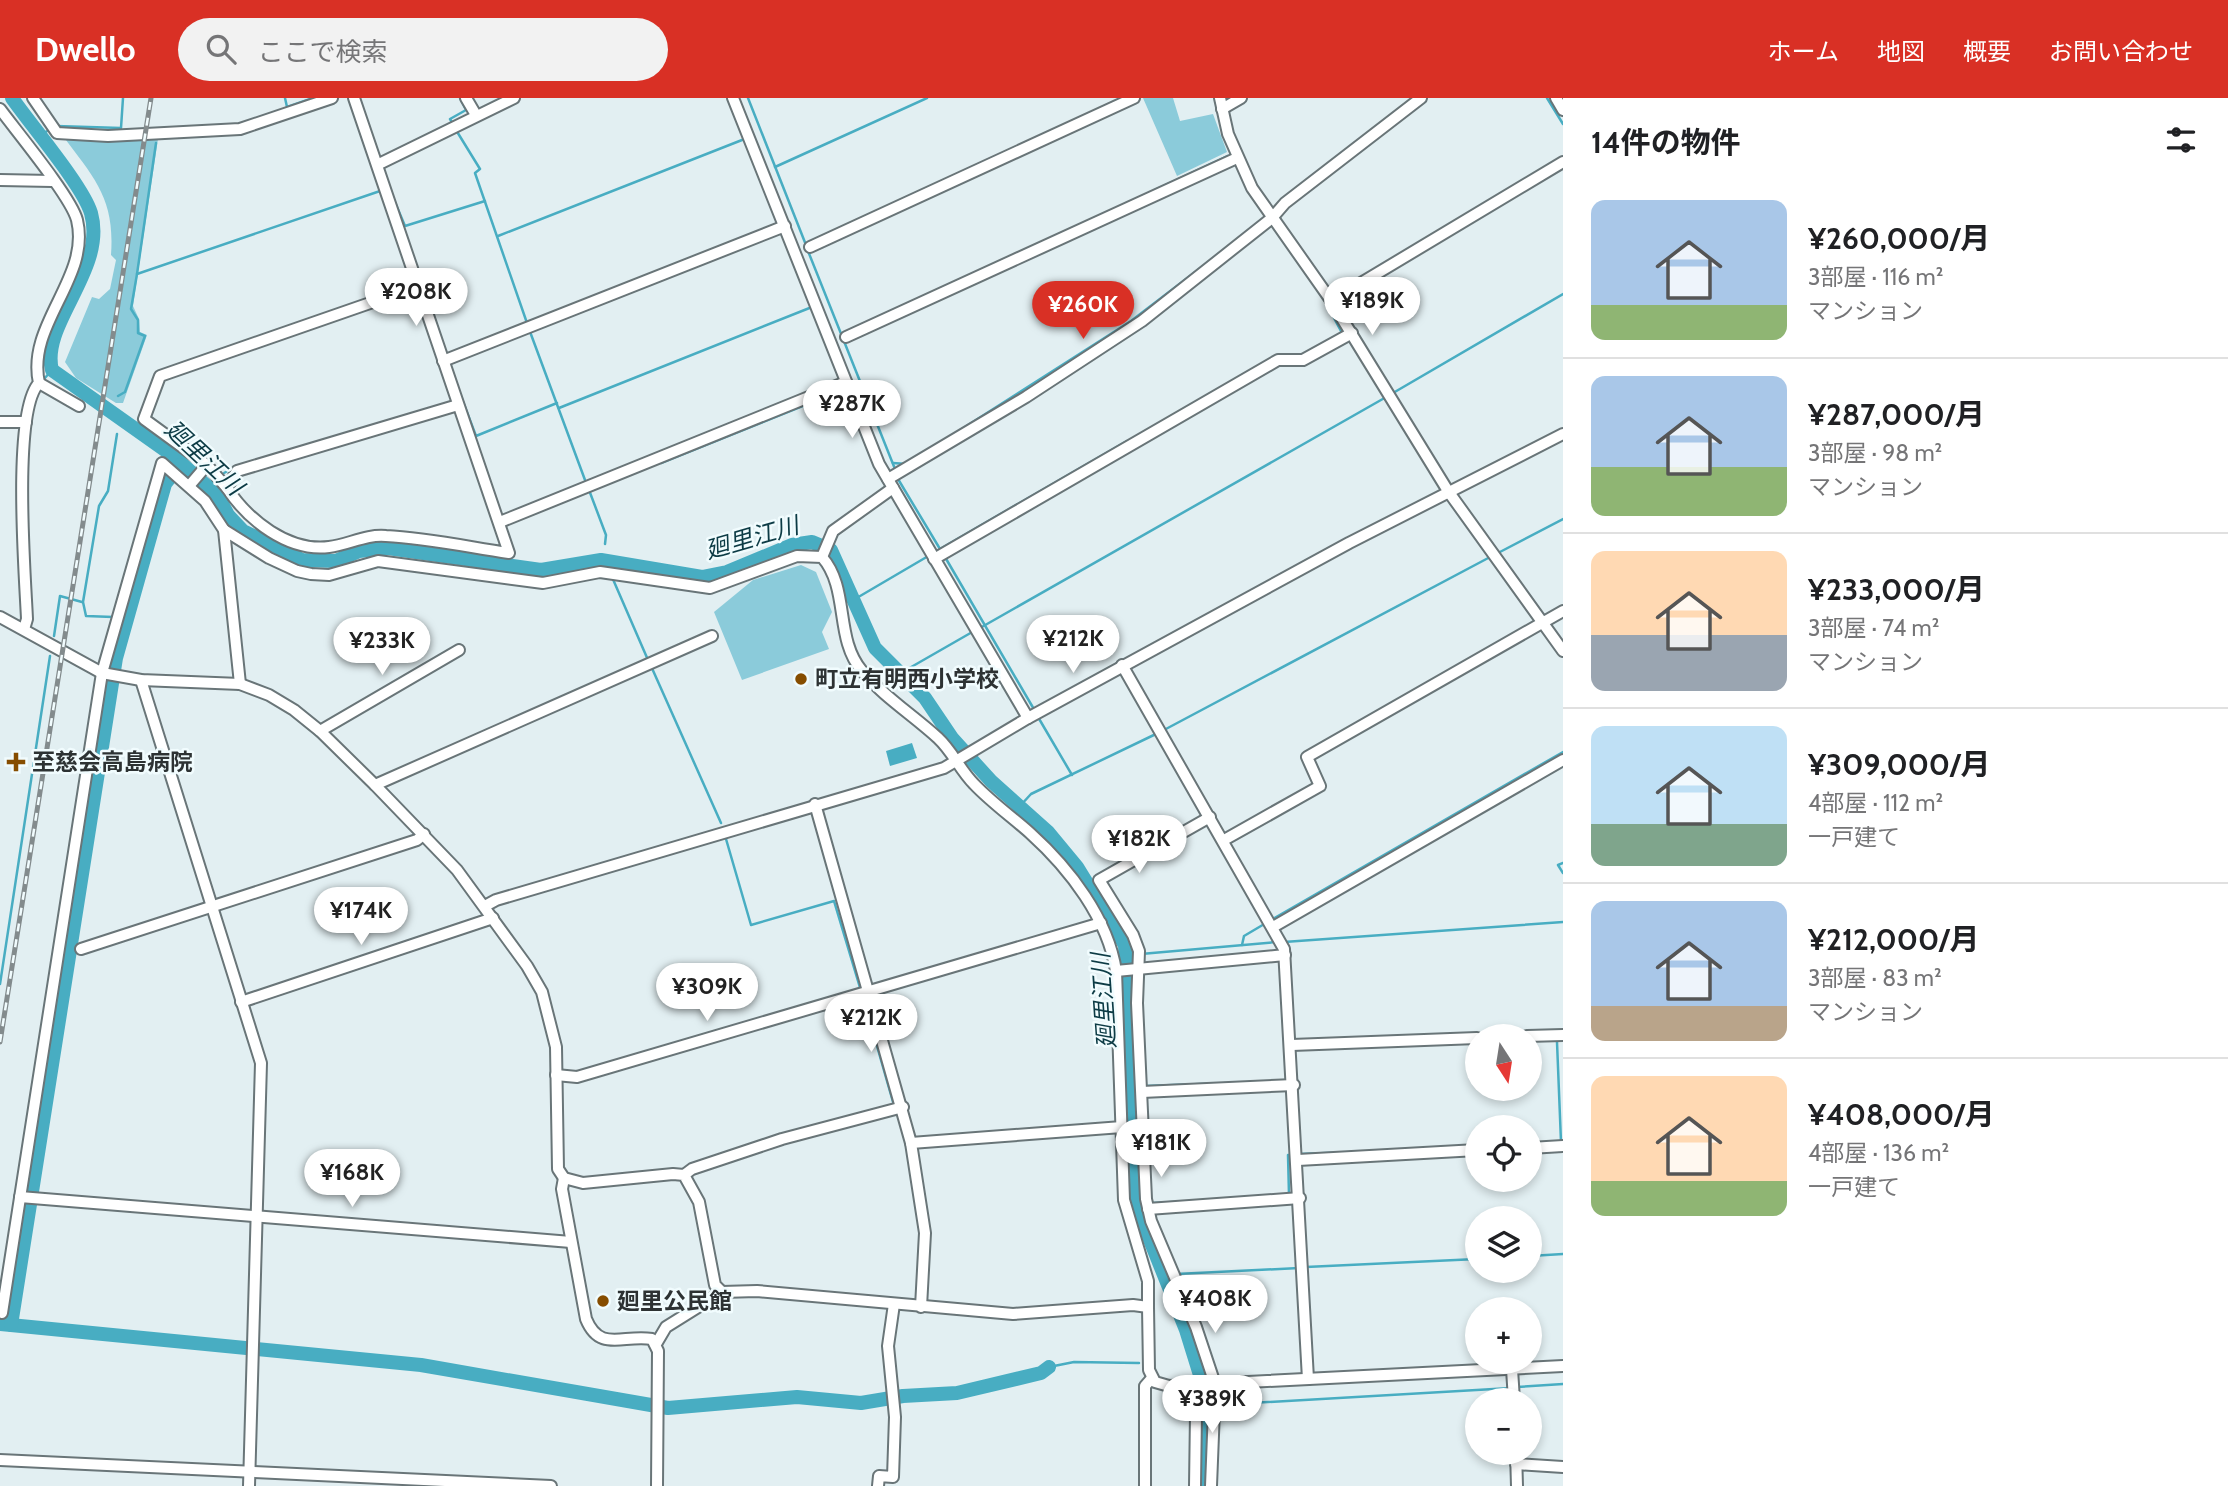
<!DOCTYPE html>
<html lang="ja">
<head>
<meta charset="utf-8">
<style>
	:root { --surface:#fff; --page:#f2f2f2; --text:#202124; --muted:#757577; --line:#e0e0e0; --accent:#d93025 }
	body { margin:0; font-family:Cabin,"Noto Sans JP",sans-serif; background:var(--page); color:var(--text); height:100vh; display:flex; flex-direction:column; font-size:26px; white-space:nowrap }
	* { box-sizing:border-box; margin:0 }
	p { font-size:23px; color:var(--muted) }
	.icon { flex:none; width:38px; height:38px; fill:none; stroke:currentColor; stroke-width:2; stroke-linecap:round; stroke-linejoin:round }
	.map { position:relative; flex:1; overflow:hidden }
	.side { display:flex; flex-direction:column; background:var(--surface); width:665px }
	.side>* { flex:none }
	.needle { width:46px; rotate:168deg }
	.buttons { position:absolute; left:1465px; top:926px; display:grid; gap:14px }
	.buttons a { display:grid; place-items:center; width:77px; height:77px; border-radius:50%; background:var(--surface); box-shadow:0 4px 10px #0003; font-size:35px }
	.price { position:absolute; translate:-50% -60px; padding:0 16px; border-radius:24px; background:#fff; color:#222; font-size:23px; line-height:46px; filter:drop-shadow(0 2px 4px #0008) }
	.price::after { content:''; position:absolute; left:50%; top:42px; width:21px; height:16px; margin-left:-10px; background:inherit; clip-path:polygon(0 0,100% 0,50% 100%) }
	.price.selected { background:var(--accent); color:#fff }
	ul { padding:0; list-style:none }
	li { display:flex; align-items:center; gap:21px; height:175px; padding:0 28px }
	li+li { border-top:2px solid var(--line) }
	li span { display:grid; place-items:center; flex:none; width:196px; height:140px; border-radius:14px; color:#555 }
	li>.icon { margin-inline-start:auto }
	span .icon { width:84px; height:84px; fill:#fffc; stroke-width:1 }
	li b { font-size:30px }
	h2 { display:flex; justify-content:space-between; align-items:center; height:84px; padding:0 28px; font-size:30px }
	header { display:flex; align-items:center; gap:42px; box-sizing:border-box; height:98px; padding:0 35px; background:var(--accent); color:#fff }
	header strong { font-size:33px }
	nav { display:flex; gap:38px; margin-inline-start:auto; font-size:24px }
	.search { width:490px; height:63px; background:var(--page); display:flex; align-items:center; gap:18px; box-sizing:border-box; padding:0 24px; border-radius:38px; color:var(--muted); font-size:26px }
	main { display:flex; flex:1; min-height:0 }
	.map>svg:first-child { display:block }
	.green { fill:#8bcbda }
	.water { fill:#48adc2 }
	.lines { fill:none; stroke-linecap:round; stroke-linejoin:round }
	.stream { stroke:#48adc2; stroke-width:2.5 }
	.river { stroke:#48adc2; stroke-width:14 }
	.minor-casing { stroke:#697578; stroke-width:14 }
	.minor { stroke:#fff; stroke-width:10 }
	.rail-casing { stroke:#838b8d; stroke-width:5 }
	.rail { stroke:#f1fcfe; stroke-width:2.5; stroke-dasharray:8; stroke-linecap:butt }
	.poi-dot { fill:#864d00; stroke:#f1fcfe; stroke-width:2.5 }
	.labels { text-anchor:middle; stroke-width:5; stroke-linejoin:round; paint-order:stroke }
	.poi-label { font-size:23px; font-weight:bold; fill:#2d3233; stroke:#f1fcfe; text-anchor:start }
	.water-label { font-size:24px; font-style:italic; fill:#0c3b45; stroke:#f1fcfe }
</style>
</head>
<body>
<header>
<strong>Dwello</strong>
<div class="search"><svg class="icon" aria-label="search" viewBox="0 0 24 24"><circle cx="10" cy="10" r="6"/><path d="M15 15l6 6"/></svg>ここで検索</div>
<nav><a>ホーム</a><a>地図</a><a>概要</a><a>お問い合わせ</a></nav>
</header>
<main>
<div class="map">
<svg width="1563" height="1388" viewBox="0 0 1563 1388">
	<rect width="100%" height="100%" fill="#e2eff2"/>
	<g class="green">
		<path d="M 1143,0 L 1173,0 L 1180,23 L 1213,16 L 1227,54 L 1177,78 Z"/>
		<path d="M 63,38 L 158,41 L 133,208 L 139,221 L 140,234 L 147,237 L 123,305 L 116,305 L 76,280 L 65,264 L 92,199 L 99,201 L 110,191 L 116,162 L 111,157 C 115,101 95,81 63,38 Z"/>
		<path d="M 801,467 L 816,474 L 832,514 L 822,534 L 829,551 L 742,582 L 714,514 L 753,482 Z"/>
	</g>
	<path class="water" d="M 912,645 L 917,660 L 890,668 L 886,653 Z"/>
	<g class="lines">
		<g class="stream">
			<path d="M 285,0 L 287,9 L 313,0"/>
			<path d="M 748,0 L 806,147"/>
			<path d="M 1547,0 L 1563,26"/>
			<path d="M 453,26 L 450,21 L 466,12 L 460,0"/>
			<path d="M 56,28 L 121,30 L 123,0"/>
			<path d="M 456,32 L 480,71 L 475,75 L 527,225"/>
			<path d="M 38,38 L 51,31"/>
			<path d="M 775,69 L 927,0"/>
			<path d="M 389,90 L 405,128 L 485,103"/>
			<path d="M 1155,92 L 1228,58"/>
			<path d="M 498,138 L 742,42"/>
			<path d="M 808,153 L 895,371"/>
			<path d="M 137,176 L 156,45"/>
			<path d="M 1326,200 L 1324,201 L 1342,235"/>
			<path d="M 529,231 L 585,382"/>
			<path d="M 44,281 L 52,272"/>
			<path d="M 1393,295 L 1563,196"/>
			<path d="M 118,298 L 125,294 L 145,238 L 138,235 L 138,222 L 131,211 L 137,176 L 383,92"/>
			<path d="M 462,301 L 476,338 L 557,305"/>
			<path d="M 559,310 L 812,209"/>
			<path d="M 954,336 L 1131,223 L 1207,165"/>
			<path d="M 661,365 L 840,293"/>
			<path d="M 893,365 L 907,366"/>
			<path d="M 224,375 L 235,369"/>
			<path d="M 898,381 L 940,451 L 1127,343"/>
			<path d="M 209,389 L 212,383"/>
			<path d="M 589,392 L 606,437 L 605,446"/>
			<path d="M 1498,455 L 1563,421"/>
			<path d="M 945,459 L 1035,613"/>
			<path d="M 601,462 L 602,458"/>
			<path d="M 613,472 L 614,464"/>
			<path d="M 612,479 L 648,562"/>
			<path d="M 855,501 L 930,457"/>
			<path d="M 113,519 L 86,518 L 83,504 L 99,408 L 108,393 L 117,336"/>
			<path d="M 119,521 L 126,522"/>
			<path d="M 980,530 L 1388,298"/>
			<path d="M 54,538 L 60,498 L 82,504"/>
			<path d="M 651,568 L 721,725"/>
			<path d="M 899,576 L 974,533"/>
			<path d="M 1038,619 L 1072,677"/>
			<path d="M 1164,632 L 1492,458"/>
			<path d="M 1020,708 L 1031,696 L 1158,635"/>
			<path d="M 726,741 L 751,827 L 834,803 L 861,893"/>
			<path d="M 1563,765 L 1558,767 L 1563,775"/>
			<path d="M 1271,822 L 1563,654"/>
			<path d="M 1284,844 L 1563,824"/>
			<path d="M 1242,847 L 1244,838 L 1266,825"/>
			<path d="M 1141,856 L 1277,844"/>
			<path d="M 0,886 L 50,558"/>
			<path d="M 863,899 L 893,1004"/>
			<path d="M 1557,944 L 1561,1044"/>
			<path d="M 1145,988 L 1230,985"/>
			<path d="M 1131,989 L 1139,989"/>
			<path d="M 1299,1056 L 1355,1054"/>
			<path d="M 1289,1097 L 1288,1057 L 1292,1057"/>
			<path d="M 1153,1105 L 1174,1104"/>
			<path d="M 1136,1107 L 1141,1106"/>
			<path d="M 1530,1158 L 1563,1156"/>
			<path d="M 1306,1169 L 1477,1161"/>
			<path d="M 1176,1176 L 1299,1170"/>
			<path d="M 1049,1269 L 1074,1264 L 1139,1265"/>
			<path d="M 1517,1289 L 1563,1286"/>
			<path d="M 1217,1307 L 1511,1290"/>
		</g>
		<g class="river">
			<path d="M 12,0 C 30,26 83,88 91,115 C 107,172 40,226 52,272 L 172,357 L 218,398 L 228,417 L 243,433 L 302,462 L 336,463 L 359,453 L 388,450 L 541,472 L 601,462 L 702,479 L 727,474 L 792,447 L 812,444 L 831,452 L 875,550 L 925,600 L 952,640 L 991,683 L 1048,734 L 1077,769 L 1125,847 L 1136,1107 L 1186,1232 L 1204,1290 L 1206,1308 L 1202,1388"/>
			<path d="M 0,1226 L 421,1267 L 668,1310 L 797,1299 L 861,1305 L 903,1298 L 957,1295 L 1041,1275 L 1049,1269"/>
			<path d="M 11,1227 L 116,560 L 165,386 L 180,367"/>
		</g>
		<g class="minor-casing">
			<g id="minor">
				<path d="M 33,0 L 57,35 L 108,38 L 240,31 L 332,0"/>
				<path d="M 466,0 L 476,17"/>
				<path d="M 1220,0 L 1228,36 L 1252,90 L 1330,201 L 1448,393 L 1563,553"/>
				<path d="M 1556,0 L 1563,12"/>
				<path d="M 0,11 C 17,34 71,99 77,122 C 91,180 26,226 39,285 C 12,313 25,476 27,521 L 24,531"/>
				<path d="M 1222,11 L 1241,0"/>
				<path d="M 379,66 L 514,0"/>
				<path d="M 0,82 L 52,83"/>
				<path d="M 810,149 L 1134,0"/>
				<path d="M 419,188 L 160,278 L 144,321 L 207,367 L 227,390 L 237,373 L 458,307"/>
				<path d="M 1331,203 L 1563,64"/>
				<path d="M 846,239 L 1237,60"/>
				<path d="M 443,263 L 785,128"/>
				<path d="M 39,285 L 79,308"/>
				<path d="M 0,324 L 26,324"/>
				<path d="M 888,381 L 1026,299 L 1142,223 L 1272,120 L 1285,105 L 1421,0"/>
				<path d="M 189,388 L 207,367"/>
				<path d="M 227,390 C 248,422 288,454 329,449 C 348,447 366,436 386,438 C 427,440 468,449 509,455 L 354,0"/>
				<path d="M 500,424 L 846,284"/>
				<path d="M 224,432 L 269,460 L 297,473 L 311,476 L 329,477 L 378,463 L 543,485 L 600,474 L 710,490 L 797,458 L 822,459 C 850,491 834,540 862,573 C 884,599 913,617 938,640 C 953,654 960,672 974,686 C 991,704 1012,719 1030,735 C 1070,771 1108,821 1116,873 L 1124,1102 L 1148,1183 L 1148,1209"/>
				<path d="M 822,459 L 833,433 L 893,390"/>
				<path d="M 934,461 L 1278,262 L 1303,262 L 1352,235"/>
				<path d="M 0,519 L 102,575 L 141,582 L 240,586 L 269,597 L 294,612 L 320,633 L 375,687 L 457,772 L 527,868 L 542,894 L 556,949 L 558,1071 L 564,1080 L 583,1085 L 673,1076 L 684,1077 L 699,1104 L 715,1187 L 722,1194 L 757,1193 L 1013,1216 L 1133,1207 L 1148,1209 L 1149,1272 L 1155,1284 L 1169,1288 L 1563,1268"/>
				<path d="M 1122,567 L 1284,851 L 1308,1281"/>
				<path d="M 141,582 L 261,965 L 249,1388"/>
				<path d="M 1028,620 L 1349,445 L 1563,336"/>
				<path d="M 320,633 L 459,552"/>
				<path d="M 375,687 L 712,538"/>
				<path d="M 815,706 L 911,1045 L 925,1135 L 921,1209"/>
				<path d="M 1210,719 L 1099,782 L 1133,837 L 1139,853 L 1137,905 L 1146,1101 L 1151,1123 L 1196,1229 L 1215,1286 L 1211,1388"/>
				<path d="M 1224,742 L 1320,688 L 1307,659 L 1563,513"/>
				<path d="M 485,808 L 496,802 L 944,670 L 1028,620 L 879,366 L 733,0"/>
				<path d="M 1273,829 L 1563,662"/>
				<path d="M 81,851 L 417,742 L 424,736"/>
				<path d="M 1116,873 L 1285,857"/>
				<path d="M 241,904 L 493,820"/>
				<path d="M 1527,938 L 1563,937"/>
				<path d="M 1292,947 L 1477,940"/>
				<path d="M 556,977 L 577,979 L 1101,825"/>
				<path d="M 1142,994 L 1294,987"/>
				<path d="M 911,1045 L 1122,1029"/>
				<path d="M 1530,1050 L 1563,1048"/>
				<path d="M 1298,1062 L 1477,1052"/>
				<path d="M 684,1077 L 692,1071 L 782,1041 L 903,1009"/>
				<path d="M 564,1080 L 562,1091 L 586,1221 C 600,1255 623,1236 652,1241 L 658,1253 L 657,1388"/>
				<path d="M 20,1099 L 571,1144"/>
				<path d="M 1148,1111 L 1300,1100"/>
				<path d="M 2,1215 L 102,575 L 162,365 L 205,403 L 224,432 L 240,586"/>
				<path d="M 656,1246 L 666,1229 L 722,1194"/>
				<path d="M 1512,1271 L 1514,1302"/>
				<path d="M 1192,1287 L 1196,1315 L 1195,1388"/>
				<path d="M 1516,1354 L 1517,1388"/>
				<path d="M 0,1362 L 551,1388"/>
				<path d="M 1516,1366 L 1563,1369"/>
				<path d="M 878,1388 L 879,1378 L 893,1379 L 895,1319 L 888,1248 L 894,1206"/>
				<path d="M 1145,1388 L 1145,1288 L 1152,1280"/>
			</g>
		</g>
		<use href="#minor" class="minor"/>
		<g class="rail-casing">
			<path id="rail" d="M 0,944 L 151,0"/>
		</g>
		<use href="#rail" class="rail"/>
	</g>
	<g class="poi-dot">
		<circle cx="801" cy="581" r="7"/>
		<path d="M12.5 653.5h7v7h7v7h-7v7h-7v-7h-7v-7h7z"/>
		<circle cx="603" cy="1203" r="7"/>
	</g>
	<g class="labels">
		<g class="poi-label">
			<text x="815" y="589">町立有明西小学校</text>
			<text x="32" y="672">至慈会高島病院</text>
			<text x="617" y="1211">廻里公民館</text>
		</g>
		<g class="water-label">
			<text transform="translate(204 360) rotate(43)" y="8">廻里江川</text>
			<text transform="translate(752 440) rotate(-16)" y="8">廻里江川</text>
			<text transform="translate(1104 903) rotate(-94)" y="8">廻里江川</text>
		</g>
	</g>
</svg>
<div class="buttons">
<a><svg class="needle" viewBox="-14 -14 28 28"><path d="M0-13l5 13h-10z" fill="#e53935"/><path d="M0 13l5-13h-10z" fill="#757577"/></svg></a>
<a><svg class="icon" aria-label="locate" viewBox="0 0 24 24"><circle cx="12" cy="12" r="6"/><path d="M12 2v4M12 18v4M2 12h4M18 12h4"/></svg></a>
<a><svg class="icon" aria-label="layers" viewBox="0 0 24 24"><path d="M12 4l9 5-9 5-9-5zM3 14l9 5 9-5"/></svg></a>
<a>+</a>
<a>−</a>
</div>
<b class="price" style="left:416px;top:230px">¥208K</b>
<b class="price" style="left:1372px;top:239px">¥189K</b>
<b class="price selected" style="left:1083px;top:243px">¥260K</b>
<b class="price" style="left:852px;top:342px">¥287K</b>
<b class="price" style="left:1073px;top:577px">¥212K</b>
<b class="price" style="left:382px;top:579px">¥233K</b>
<b class="price" style="left:1139px;top:777px">¥182K</b>
<b class="price" style="left:361px;top:849px">¥174K</b>
<b class="price" style="left:707px;top:925px">¥309K</b>
<b class="price" style="left:871px;top:956px">¥212K</b>
<b class="price" style="left:1161px;top:1081px">¥181K</b>
<b class="price" style="left:352px;top:1111px">¥168K</b>
<b class="price" style="left:1215px;top:1237px">¥408K</b>
<b class="price" style="left:1212px;top:1337px">¥389K</b>
</div>
<section class="side">
<h2>14件の物件<svg class="icon" aria-label="filters" viewBox="0 0 24 24"><path d="M4 7h16M4 17h16"/><circle cx="9" cy="7" r="2"/><circle cx="15" cy="17" r="2"/></svg></h2>
<ul>
<li><span style="background:linear-gradient(#a9c7e8 75%,#8fb573 0)"><svg class="icon" aria-label="home" viewBox="0 0 24 24"><path d="M3 11l9-7 9 7M6 9v11h12V9"/></svg></span><div><b>¥260,000/月</b><p>3部屋 · 116 m²</p><p>マンション</p></div></li>
<li><span style="background:linear-gradient(#a9c7e8 65%,#8fb573 0)"><svg class="icon" aria-label="home" viewBox="0 0 24 24"><path d="M3 11l9-7 9 7M6 9v11h12V9"/></svg></span><div><b>¥287,000/月</b><p>3部屋 · 98 m²</p><p>マンション</p></div></li>
<li><span style="background:linear-gradient(#ffd9b3 60%,#9aa5b1 0)"><svg class="icon" aria-label="home" viewBox="0 0 24 24"><path d="M3 11l9-7 9 7M6 9v11h12V9"/></svg></span><div><b>¥233,000/月</b><p>3部屋 · 74 m²</p><p>マンション</p></div></li>
<li><span style="background:linear-gradient(#bfe0f5 70%,#7fa58c 0)"><svg class="icon" aria-label="home" viewBox="0 0 24 24"><path d="M3 11l9-7 9 7M6 9v11h12V9"/></svg></span><div><b>¥309,000/月</b><p>4部屋 · 112 m²</p><p>一戸建て</p></div></li>
<li><span style="background:linear-gradient(#a9c7e8 75%,#b9a48a 0)"><svg class="icon" aria-label="home" viewBox="0 0 24 24"><path d="M3 11l9-7 9 7M6 9v11h12V9"/></svg></span><div><b>¥212,000/月</b><p>3部屋 · 83 m²</p><p>マンション</p></div></li>
<li><span style="background:linear-gradient(#ffd9b3 75%,#8fb573 0)"><svg class="icon" aria-label="home" viewBox="0 0 24 24"><path d="M3 11l9-7 9 7M6 9v11h12V9"/></svg></span><div><b>¥408,000/月</b><p>4部屋 · 136 m²</p><p>一戸建て</p></div></li>
</ul>
</section>
</main>
</body>
</html>
